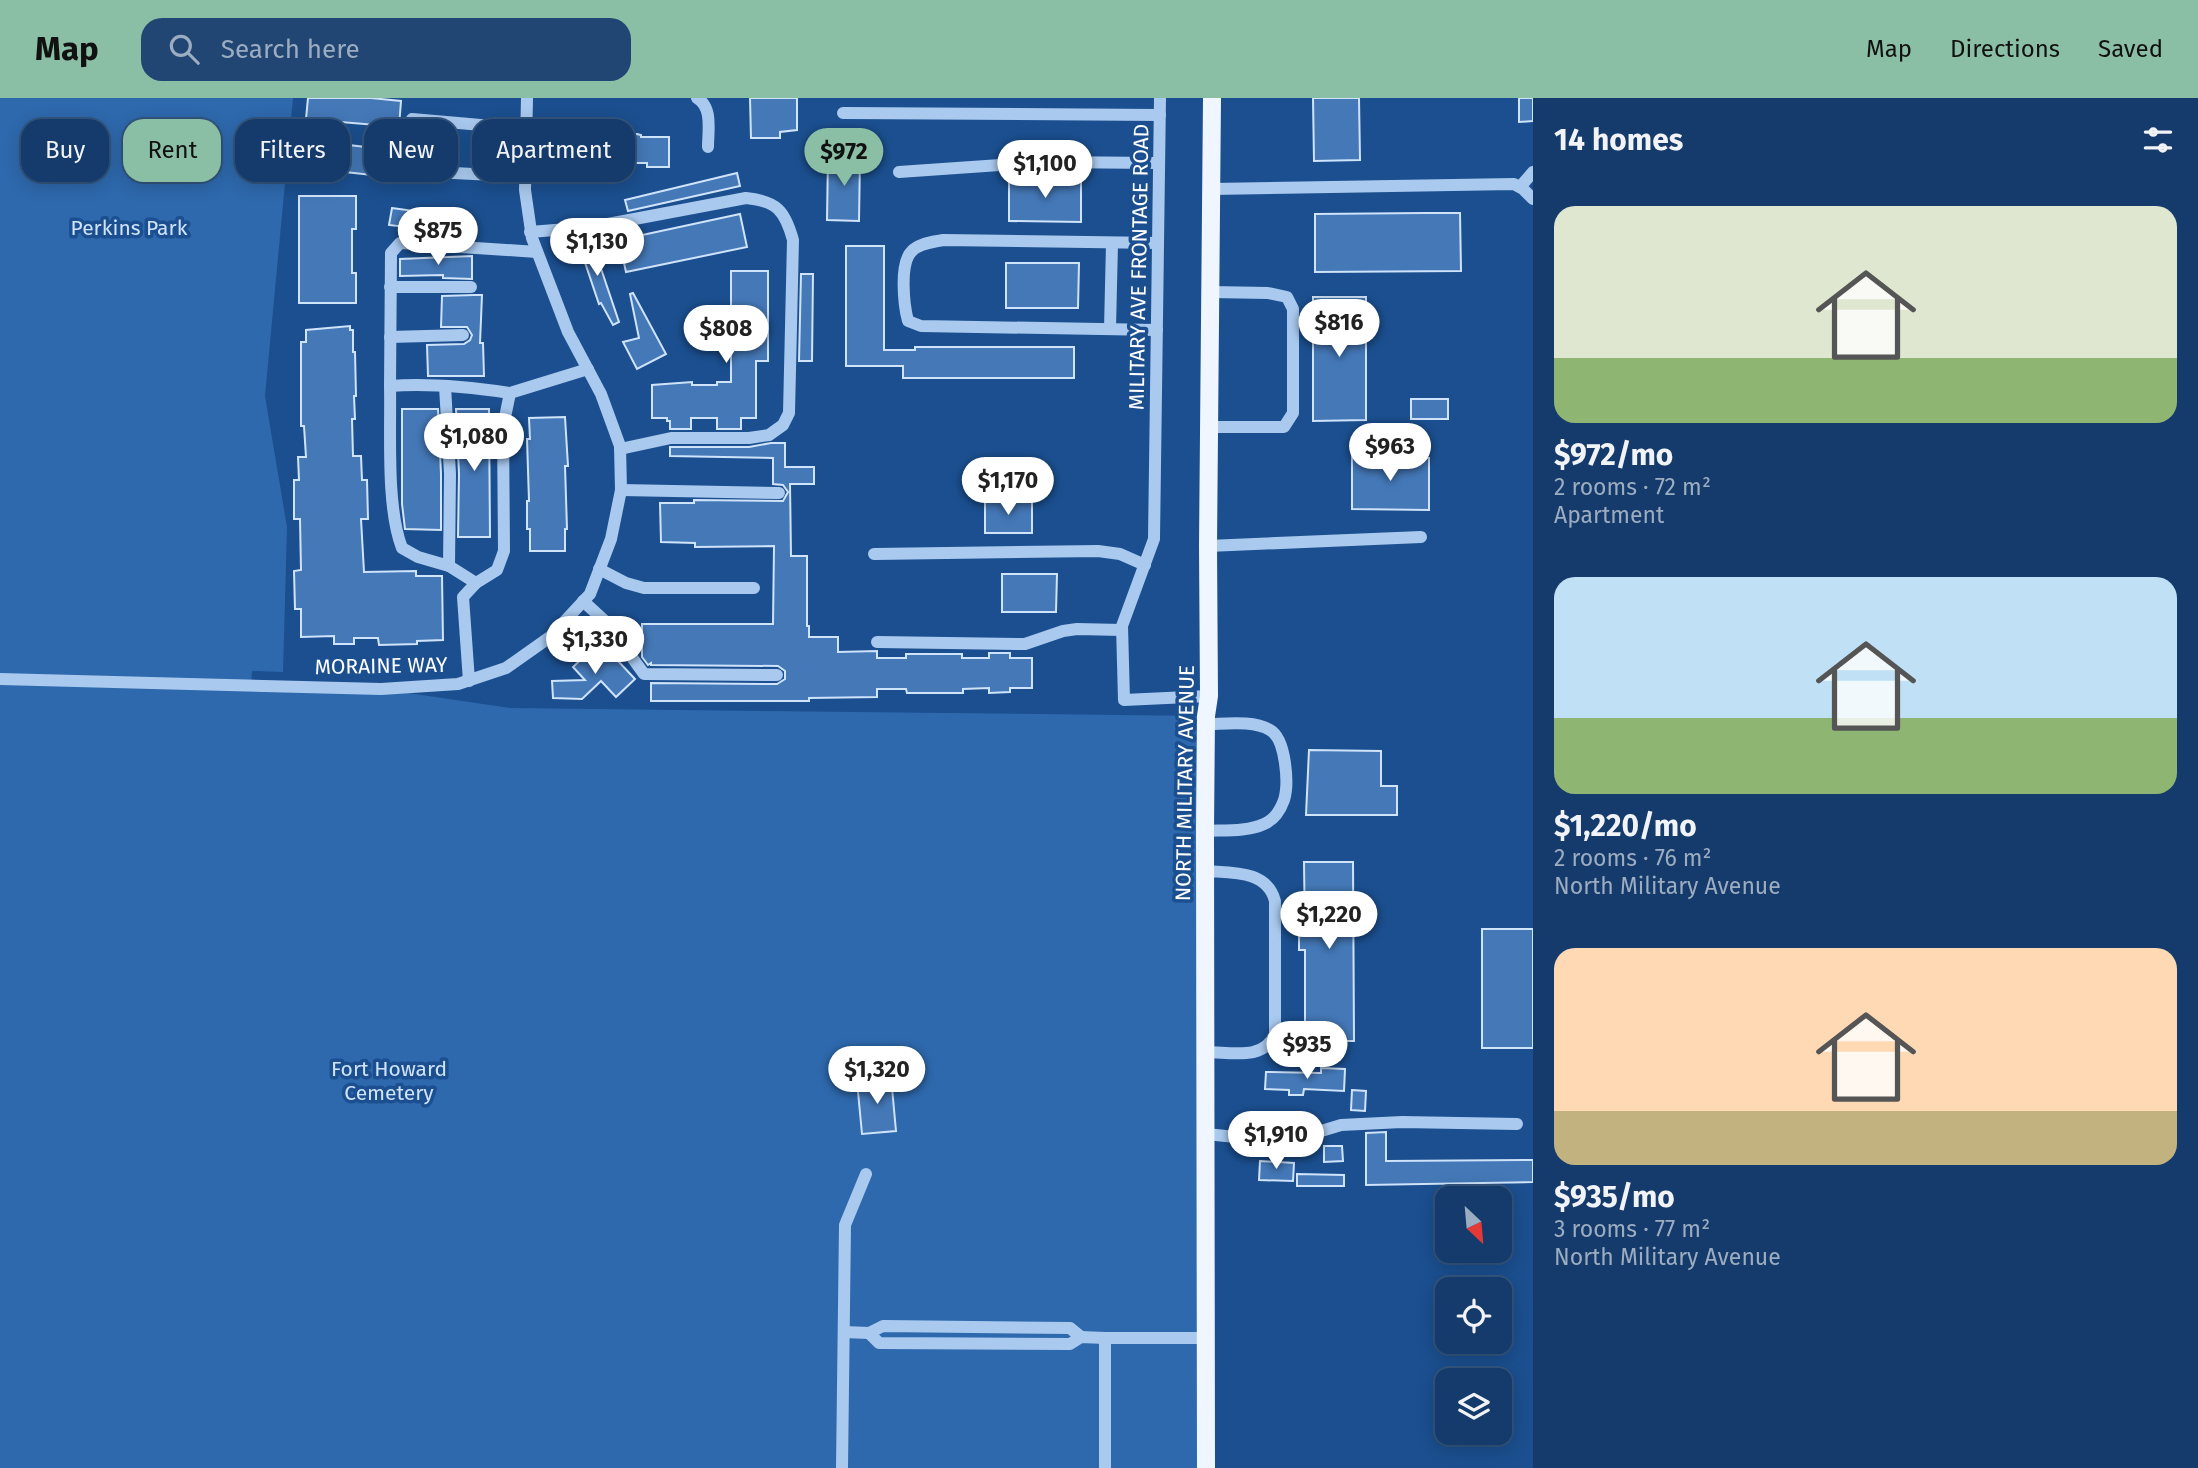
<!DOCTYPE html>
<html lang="en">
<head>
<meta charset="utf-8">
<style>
	:root { --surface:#143b6b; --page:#214673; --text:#f1f3f6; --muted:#9dadc1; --line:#33557e; --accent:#8abfa5 }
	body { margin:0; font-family:"Fira Sans",sans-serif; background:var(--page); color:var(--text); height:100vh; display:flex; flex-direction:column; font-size:26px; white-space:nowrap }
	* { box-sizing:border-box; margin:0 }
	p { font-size:23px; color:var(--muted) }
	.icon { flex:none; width:38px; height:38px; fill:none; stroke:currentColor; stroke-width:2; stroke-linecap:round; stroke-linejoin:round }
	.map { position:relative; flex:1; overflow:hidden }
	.details { display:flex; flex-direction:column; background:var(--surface); width:665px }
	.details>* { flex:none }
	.hud { position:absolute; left:21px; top:21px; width:665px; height:63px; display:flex; gap:14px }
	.needle { width:46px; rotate:154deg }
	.controls { position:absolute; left:1435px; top:1088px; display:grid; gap:14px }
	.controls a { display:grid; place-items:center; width:77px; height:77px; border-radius:14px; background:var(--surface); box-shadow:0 4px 18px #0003,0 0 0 2px var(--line); font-size:35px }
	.price { position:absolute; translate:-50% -60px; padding:0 16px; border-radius:24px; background:#fff; color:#222; font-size:23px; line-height:46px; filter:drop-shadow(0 2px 4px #0008) }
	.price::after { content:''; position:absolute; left:50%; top:42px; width:21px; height:16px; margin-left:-10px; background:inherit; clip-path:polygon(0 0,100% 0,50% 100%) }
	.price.active { background:var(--accent); color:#111 }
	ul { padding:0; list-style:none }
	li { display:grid; align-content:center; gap:14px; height:371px; padding:0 21px }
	li span { display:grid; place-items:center; height:217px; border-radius:21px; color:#555 }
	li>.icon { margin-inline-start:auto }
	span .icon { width:126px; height:126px; fill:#fffc; stroke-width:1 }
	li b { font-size:30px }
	h2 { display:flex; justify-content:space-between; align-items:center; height:84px; padding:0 21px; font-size:30px }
	.tag { padding:0 24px; border-radius:21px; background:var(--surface); box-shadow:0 4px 18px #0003,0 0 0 2px var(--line); font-size:24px; line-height:63px }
	.tag.active { background:var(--accent); color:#111 }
	header { display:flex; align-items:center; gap:42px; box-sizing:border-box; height:98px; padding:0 35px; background:var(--accent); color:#111 }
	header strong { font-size:33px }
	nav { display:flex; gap:38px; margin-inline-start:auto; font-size:24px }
	.search { width:490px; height:63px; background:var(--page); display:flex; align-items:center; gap:18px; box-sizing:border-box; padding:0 24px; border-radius:21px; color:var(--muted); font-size:26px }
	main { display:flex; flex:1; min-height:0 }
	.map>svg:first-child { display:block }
	.green { fill:#2e69ad }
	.building { fill:#4478b7; stroke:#cfe3fa; stroke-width:2 }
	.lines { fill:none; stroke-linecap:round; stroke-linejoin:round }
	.minor { stroke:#a9c9ee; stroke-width:12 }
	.major { stroke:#f0f6ff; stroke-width:18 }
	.labels { text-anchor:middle; stroke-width:7; stroke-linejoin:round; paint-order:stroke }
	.park-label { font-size:21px; fill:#cfe3fa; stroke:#1b4f8f }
	.street-label { font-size:21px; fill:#fff; stroke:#1b4f8f }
</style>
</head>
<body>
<header>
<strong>Map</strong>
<div class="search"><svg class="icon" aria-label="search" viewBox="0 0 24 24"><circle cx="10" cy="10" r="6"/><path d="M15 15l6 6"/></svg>Search here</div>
<nav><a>Map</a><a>Directions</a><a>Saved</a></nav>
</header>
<main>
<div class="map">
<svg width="1533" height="1370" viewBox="0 0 1533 1370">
	<rect width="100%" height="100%" fill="#1b4f8f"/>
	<path class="green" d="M 0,0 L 293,0 L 265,298 L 287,429 L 283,574 L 252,573 L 251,587 L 381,591 L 510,610 L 1206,618 L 1206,1370 L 0,1370 Z"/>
	<g class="building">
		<path d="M 308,0 L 371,0 L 401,3 L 399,29 L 306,21 Z"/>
		<path d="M 750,0 L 797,0 L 797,32 L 780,34 L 780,40 L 751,40 Z"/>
		<path d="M 1313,0 L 1359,0 L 1360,62 L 1314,63 Z"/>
		<path d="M 1519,0 L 1533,0 L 1533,23 L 1519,24 Z"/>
		<path d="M 637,36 L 641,37 L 641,39 L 669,39 L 669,69 L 647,69 L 647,65 L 590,65 L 590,69 L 568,69 L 568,40 Z"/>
		<path d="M 312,43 L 402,53 L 399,80 L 309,70 Z"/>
		<path d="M 828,58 L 860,58 L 859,123 L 827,122 Z"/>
		<path d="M 737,75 L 740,88 L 628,113 L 625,102 Z"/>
		<path d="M 1009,79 L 1081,80 L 1081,124 L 1009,123 Z"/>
		<path d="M 299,98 L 356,98 L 356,131 L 352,131 L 352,175 L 356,175 L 356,205 L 299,205 Z"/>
		<path d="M 392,110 L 465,120 L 463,136 L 389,127 Z"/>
		<path d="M 1424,115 L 1460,115 L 1461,173 L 1315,174 L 1315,116 Z"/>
		<path d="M 740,116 L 747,149 L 626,174 L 619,142 Z"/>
		<path d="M 590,138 L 619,224 L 613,227 L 601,205 L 599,206 L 577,141 Z"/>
		<path d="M 846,148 L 884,148 L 884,252 L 915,252 L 915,249 L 1074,249 L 1074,280 L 903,280 L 903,268 L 846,268 Z"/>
		<path d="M 472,158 L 472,181 L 443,180 L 443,177 L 400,178 L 400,161 Z"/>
		<path d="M 1006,165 L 1079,165 L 1078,210 L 1006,210 Z"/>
		<path d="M 731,173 L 768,173 L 768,263 L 756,263 L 756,320 L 741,320 L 741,331 L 717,331 L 717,320 L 691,320 L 691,331 L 670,331 L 670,323 L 667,323 L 667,320 L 652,320 L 652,287 L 692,284 L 692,287 L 717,287 L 717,284 L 731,284 Z"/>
		<path d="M 801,176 L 813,176 L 812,263 L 799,263 Z"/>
		<path d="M 633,195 L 666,256 L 637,271 L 623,244 L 639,240 L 630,196 Z"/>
		<path d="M 474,197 L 482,197 L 480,245 L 483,245 L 484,278 L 428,278 L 427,247 L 464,246 L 470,242 L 472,237 L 467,229 L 441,229 L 442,198 Z"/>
		<path d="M 1313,199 L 1366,199 L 1366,322 L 1313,323 Z"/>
		<path d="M 350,228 L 350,232 L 353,232 L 353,254 L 355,254 L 356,298 L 354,298 L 355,321 L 352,321 L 353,358 L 361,358 L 362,382 L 367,382 L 368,421 L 361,421 L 364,474 L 416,473 L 416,478 L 442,478 L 443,542 L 417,543 L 417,546 L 379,547 L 378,540 L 354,540 L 354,546 L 334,546 L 334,538 L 301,539 L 301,511 L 295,511 L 294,473 L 301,472 L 300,421 L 294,421 L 294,382 L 299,382 L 298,359 L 306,359 L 304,328 L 301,328 L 301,244 L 306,244 L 306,232 Z"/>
		<rect x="1411" y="301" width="37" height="20"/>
		<path d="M 402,311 L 438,311 L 441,376 L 441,432 L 405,431 L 402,406 Z"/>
		<path d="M 456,311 L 489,311 L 490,439 L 458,439 L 459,376 Z"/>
		<path d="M 565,319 L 568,368 L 565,368 L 567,431 L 565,431 L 565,453 L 530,453 L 530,431 L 527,431 L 527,403 L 529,403 L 527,341 L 530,341 L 529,320 Z"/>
		<path d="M 771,345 L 785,345 L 785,369 L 814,369 L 814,386 L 790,386 L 791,458 L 807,458 L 807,528 L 809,528 L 809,539 L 838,539 L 838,554 L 877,553 L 877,560 L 906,560 L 906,556 L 962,556 L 962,560 L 989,560 L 989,555 L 1010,555 L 1010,560 L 1032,560 L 1032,590 L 1010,590 L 1010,594 L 989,595 L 989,590 L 963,591 L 963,595 L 907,595 L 906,591 L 877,591 L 877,599 L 809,600 L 809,603 L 651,603 L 651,585 L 777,586 L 785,581 L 785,573 L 778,568 L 651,567 L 651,565 L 648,567 L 642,559 L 642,526 L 773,526 L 774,448 L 695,449 L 695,445 L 661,444 L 660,405 L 694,405 L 694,402 L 783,403 L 788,394 L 783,387 L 773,386 L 773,360 L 670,358 L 670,349 L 749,349 Z"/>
		<path d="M 1352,358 L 1429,360 L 1429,412 L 1352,411 Z"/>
		<path d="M 985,403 L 1032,404 L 1032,435 L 985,435 Z"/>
		<path d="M 1002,476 L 1057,476 L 1056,514 L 1002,514 Z"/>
		<path d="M 602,546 L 635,581 L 616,599 L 601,583 L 582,601 L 553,600 L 552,583 L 585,582 L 573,569 L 590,553 L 592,555 Z"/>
		<path d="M 1309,652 L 1381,653 L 1381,688 L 1397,688 L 1397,717 L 1306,717 Z"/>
		<path d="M 1304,764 L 1353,764 L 1354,943 L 1305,943 L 1305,852 L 1299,852 L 1299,838 L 1305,838 Z"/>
		<rect x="1482" y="831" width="51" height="119"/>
		<path d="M 1321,970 L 1345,971 L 1344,993 L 1304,991 L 1303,997 L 1289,997 L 1289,992 L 1265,991 L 1266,974 L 1321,975 Z"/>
		<path d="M 891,979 L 896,1033 L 862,1036 L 857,983 Z"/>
		<path d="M 1352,992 L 1366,993 L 1365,1013 L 1351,1012 Z"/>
		<path d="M 1386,1034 L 1386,1063 L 1533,1062 L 1533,1084 L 1366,1087 L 1366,1035 Z"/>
		<path d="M 1324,1048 L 1342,1048 L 1343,1063 L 1324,1064 Z"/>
		<path d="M 1260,1063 L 1294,1065 L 1293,1083 L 1259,1082 Z"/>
		<path d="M 1297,1076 L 1344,1077 L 1344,1088 L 1297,1088 Z"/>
	</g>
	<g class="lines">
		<g class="minor">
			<path d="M 697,0 C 713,9 708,33 708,49"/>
			<path d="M 1160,0 L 1154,441 L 1122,528 L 1124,602 L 1209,598"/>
			<path d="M 843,15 L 1160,17"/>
			<path d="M 412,21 L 527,31"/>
			<path d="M 414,73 L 493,77 L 526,73"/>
			<path d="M 899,74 L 1044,64 L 1159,65"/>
			<path d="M 1520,89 L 1533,74"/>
			<path d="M 1211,91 L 1514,86 L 1523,91 L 1533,101"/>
			<path d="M 530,134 L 592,129 L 746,100 C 777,103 785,113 793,142 L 789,315 L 783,327 L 769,337 L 749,340 L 671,340 L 620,351"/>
			<path d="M 390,189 L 471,189"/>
			<path d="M 1110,231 L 1112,145"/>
			<path d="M 1157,232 L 921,228 L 908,223 C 904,208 899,165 912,153 C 919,145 933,144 943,142 L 1158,145"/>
			<path d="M 390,239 L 463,237"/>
			<path d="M 390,288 L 391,155 L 400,145 L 537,154"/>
			<path d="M 445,288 L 450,376 L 449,468"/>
			<path d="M 1209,329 L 1284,329 L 1293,315 L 1293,211 L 1287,199 L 1268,195 L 1210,194"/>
			<path d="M 621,392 L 779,395"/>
			<path d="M 1208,448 L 1421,439"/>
			<path d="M 874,456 L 1098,453 L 1120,456 L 1145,467"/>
			<path d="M 599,471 L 626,485 L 644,490 L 754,490"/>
			<path d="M 476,485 L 449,468 L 418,459 L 402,450 C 386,409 391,334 390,288 C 430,285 470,289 510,295"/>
			<path d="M 583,503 L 607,525 L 644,576 L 777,577"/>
			<path d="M 877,544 L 1025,546 L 1063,533 L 1077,531 L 1122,532"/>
			<path d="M 0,581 L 381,591 L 458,586 L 506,570 L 550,539 L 590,496 L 611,441 L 621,392 L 620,348 L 601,296 L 568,234 L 532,140 L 525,92 L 527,0"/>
			<path d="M 469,583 L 463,499 L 476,485 L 497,472 L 504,453 L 503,329 L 510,295 L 588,271"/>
			<path d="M 1205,733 C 1223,732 1247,734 1264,726 C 1274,722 1280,713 1284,702 C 1289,686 1286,641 1270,632 C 1253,622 1225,626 1206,626"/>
			<path d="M 1206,954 C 1231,954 1264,963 1275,936 L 1275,803 C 1267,772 1232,775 1206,773"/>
			<path d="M 1206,1036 L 1255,1041 L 1295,1041 L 1341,1027 L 1402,1024 L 1517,1026"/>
			<path d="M 844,1234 L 869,1235 L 883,1228 L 1070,1230 L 1081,1239"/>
			<path d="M 869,1235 L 879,1245 L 1070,1246 L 1081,1239 L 1105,1240"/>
			<path d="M 842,1370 L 845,1127 L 866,1076"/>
			<path d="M 1105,1370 L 1105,1240 L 1206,1240"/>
		</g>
		<path class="major" d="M 1206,1370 L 1205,733 L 1206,618 L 1209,598 L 1208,448 L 1212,0"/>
	</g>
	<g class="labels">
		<g class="park-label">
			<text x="129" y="137">Perkins Park</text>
			<text x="389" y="978">Fort Howard<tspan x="389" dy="24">Cemetery</tspan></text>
		</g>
		<g class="street-label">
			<text transform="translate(1139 169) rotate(-89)" y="7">MILITARY AVE FRONTAGE ROAD</text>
			<text transform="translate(381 568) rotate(-1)" y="7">MORAINE WAY</text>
			<text transform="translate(1185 685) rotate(-89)" y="7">NORTH MILITARY AVENUE</text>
		</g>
	</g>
</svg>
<div class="controls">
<a><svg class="needle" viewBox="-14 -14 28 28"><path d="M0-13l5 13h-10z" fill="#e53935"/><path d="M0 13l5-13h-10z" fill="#9dadc1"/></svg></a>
<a><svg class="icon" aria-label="locate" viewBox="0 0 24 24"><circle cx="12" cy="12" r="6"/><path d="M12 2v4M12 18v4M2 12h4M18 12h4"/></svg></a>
<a><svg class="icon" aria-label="layers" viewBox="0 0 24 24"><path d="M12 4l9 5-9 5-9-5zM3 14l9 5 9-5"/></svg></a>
</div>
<b class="price active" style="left:844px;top:90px">$972</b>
<b class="price" style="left:1045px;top:102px">$1,100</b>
<b class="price" style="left:438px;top:169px">$875</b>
<b class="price" style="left:597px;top:180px">$1,130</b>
<b class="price" style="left:1339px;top:261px">$816</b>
<b class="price" style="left:726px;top:267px">$808</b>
<b class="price" style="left:474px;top:375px">$1,080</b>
<b class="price" style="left:1390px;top:385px">$963</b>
<b class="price" style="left:1008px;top:419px">$1,170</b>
<b class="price" style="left:595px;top:578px">$1,330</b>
<b class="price" style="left:1329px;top:853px">$1,220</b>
<b class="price" style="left:1307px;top:983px">$935</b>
<b class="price" style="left:877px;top:1008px">$1,320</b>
<b class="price" style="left:1276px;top:1073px">$1,910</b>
<div class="hud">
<a class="tag">Buy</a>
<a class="tag active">Rent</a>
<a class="tag">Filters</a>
<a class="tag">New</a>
<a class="tag">Apartment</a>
</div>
</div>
<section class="details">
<h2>14 homes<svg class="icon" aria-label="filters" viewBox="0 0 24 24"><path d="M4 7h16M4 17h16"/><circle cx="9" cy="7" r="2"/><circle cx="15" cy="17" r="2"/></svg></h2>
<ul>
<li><span style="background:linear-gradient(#dfe7d0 70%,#8fb573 0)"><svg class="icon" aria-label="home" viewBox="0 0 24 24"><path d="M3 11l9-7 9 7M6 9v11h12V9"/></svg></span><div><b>$972/mo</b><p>2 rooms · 72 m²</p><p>Apartment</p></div></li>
<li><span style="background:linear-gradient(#bfe0f5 65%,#8fb573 0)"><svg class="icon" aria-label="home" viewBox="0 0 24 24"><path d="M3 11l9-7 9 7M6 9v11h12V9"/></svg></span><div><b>$1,220/mo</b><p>2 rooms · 76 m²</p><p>North Military Avenue</p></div></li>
<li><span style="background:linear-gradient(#ffd9b3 75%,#c2b280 0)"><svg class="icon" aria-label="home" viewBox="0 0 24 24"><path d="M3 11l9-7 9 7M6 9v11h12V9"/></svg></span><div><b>$935/mo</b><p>3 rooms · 77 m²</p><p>North Military Avenue</p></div></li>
</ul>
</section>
</main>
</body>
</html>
